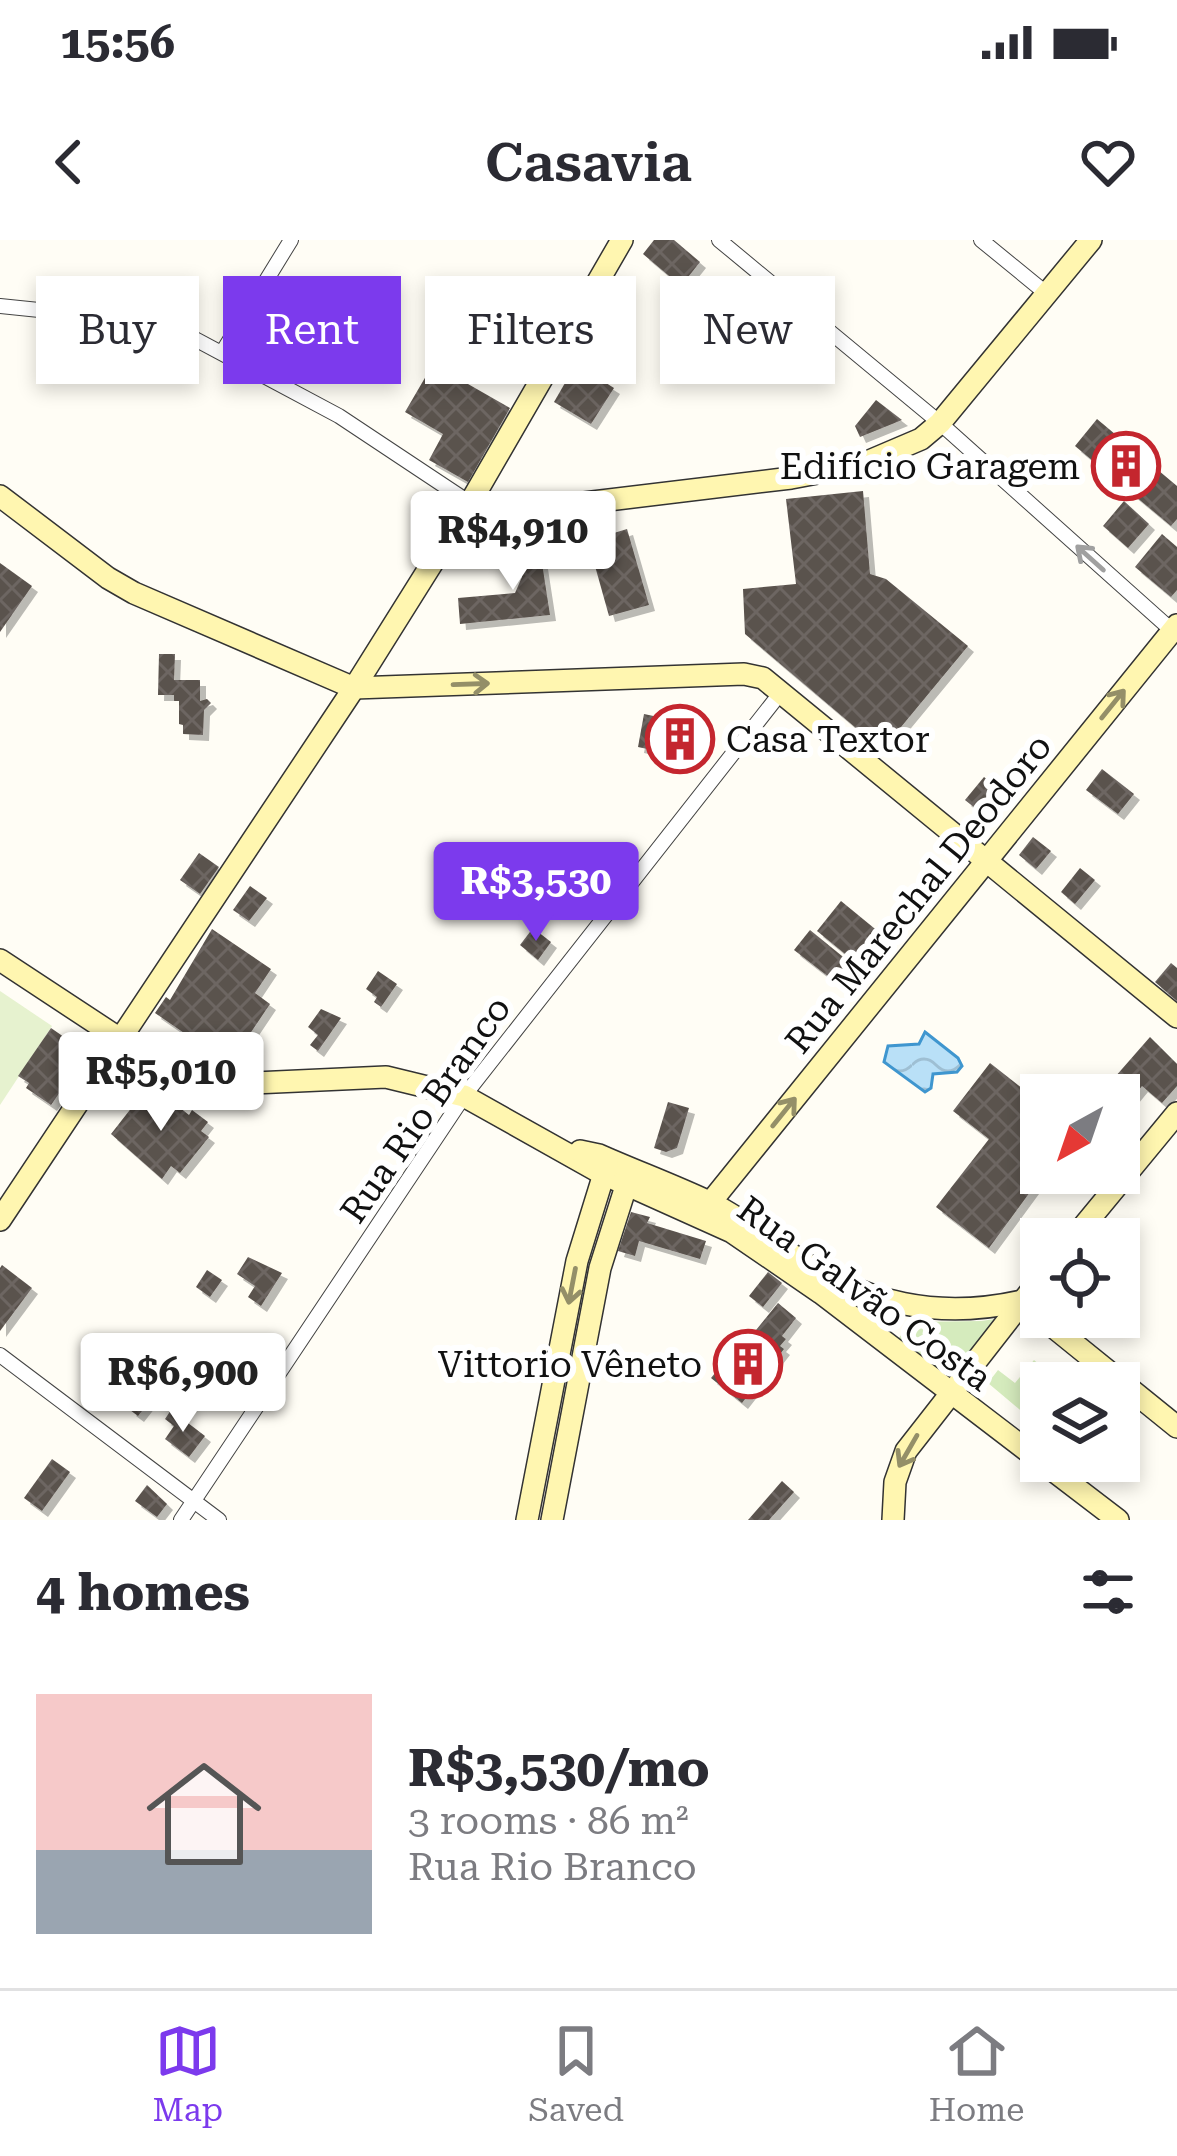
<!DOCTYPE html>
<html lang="en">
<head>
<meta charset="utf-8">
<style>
	:root { --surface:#fff; --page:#f7f7f7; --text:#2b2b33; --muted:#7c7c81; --line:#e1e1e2; --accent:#7c3aed }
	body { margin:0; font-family:"Roboto Serif",serif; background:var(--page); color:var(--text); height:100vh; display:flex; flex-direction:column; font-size:45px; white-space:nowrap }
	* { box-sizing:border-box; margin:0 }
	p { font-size:39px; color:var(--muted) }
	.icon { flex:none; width:66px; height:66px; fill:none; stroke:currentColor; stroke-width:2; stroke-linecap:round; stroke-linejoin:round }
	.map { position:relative; height:1280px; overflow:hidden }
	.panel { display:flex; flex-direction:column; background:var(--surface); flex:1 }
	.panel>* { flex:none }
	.hud { position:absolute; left:36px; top:36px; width:1107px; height:108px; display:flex; gap:24px }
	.needle { width:78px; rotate:220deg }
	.buttons { position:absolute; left:1020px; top:834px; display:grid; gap:24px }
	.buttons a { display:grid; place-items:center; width:120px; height:120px; border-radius:0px; background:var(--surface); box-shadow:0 6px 18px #0003; font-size:60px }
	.price { position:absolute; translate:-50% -102px; padding:0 27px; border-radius:12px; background:#fff; color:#222; font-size:39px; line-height:78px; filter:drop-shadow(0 3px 6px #0008) }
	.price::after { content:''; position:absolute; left:50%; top:72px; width:36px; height:27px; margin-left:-18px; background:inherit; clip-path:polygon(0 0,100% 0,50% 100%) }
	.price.on { background:var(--accent); color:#fff }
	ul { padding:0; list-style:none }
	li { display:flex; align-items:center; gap:36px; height:300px; padding:0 36px }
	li+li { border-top:3px solid var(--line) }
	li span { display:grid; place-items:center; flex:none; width:336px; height:240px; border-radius:0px; color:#555 }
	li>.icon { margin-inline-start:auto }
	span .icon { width:144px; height:144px; fill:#fffc; stroke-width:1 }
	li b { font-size:51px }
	h2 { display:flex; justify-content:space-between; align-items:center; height:144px; padding:0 36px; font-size:51px }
	.tag { padding:0 42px; border-radius:0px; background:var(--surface); box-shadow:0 6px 18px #0003; font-size:42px; line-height:108px }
	.tag.on { background:var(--accent); color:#fff }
	.status { display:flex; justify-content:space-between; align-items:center; height:84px; padding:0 60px; background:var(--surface); direction:ltr }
	.status svg { height:33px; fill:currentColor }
	header { display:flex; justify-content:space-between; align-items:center; height:156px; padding:0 36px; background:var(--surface); font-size:54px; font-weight:600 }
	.tab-bar { display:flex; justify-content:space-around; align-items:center; height:168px; border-top:3px solid var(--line); background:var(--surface); font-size:33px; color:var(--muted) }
	.tab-bar a { display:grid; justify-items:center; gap:6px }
	.tab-bar .on { color:var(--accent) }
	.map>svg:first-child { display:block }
	.park { fill:#d5ebbd }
	.pitch { fill:#e6f2cf }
	.water { fill:url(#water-waves); stroke:#3f96cf; stroke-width:3 }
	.building { fill:url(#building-cross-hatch); filter:url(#shadow) }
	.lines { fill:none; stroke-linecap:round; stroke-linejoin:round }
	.street-casing { stroke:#444; stroke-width:16 }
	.secondary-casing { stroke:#333; stroke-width:24 }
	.street { stroke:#fff; stroke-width:14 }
	.secondary { stroke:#fff6b0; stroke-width:21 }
	.oneway { stroke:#a0a0a0 }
	.oneway2 { stroke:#948f68 }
	.labels { text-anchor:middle; stroke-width:12; stroke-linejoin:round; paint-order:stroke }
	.poi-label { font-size:36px; fill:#111; stroke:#fff; text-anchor:end }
	.street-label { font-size:36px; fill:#111; stroke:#fff }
</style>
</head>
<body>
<div class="status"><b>15:56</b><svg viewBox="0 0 49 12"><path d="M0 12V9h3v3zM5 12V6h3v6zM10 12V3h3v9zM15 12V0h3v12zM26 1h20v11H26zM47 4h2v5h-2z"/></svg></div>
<header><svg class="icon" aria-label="back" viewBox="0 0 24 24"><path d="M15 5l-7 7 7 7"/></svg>Casavia<svg class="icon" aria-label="heart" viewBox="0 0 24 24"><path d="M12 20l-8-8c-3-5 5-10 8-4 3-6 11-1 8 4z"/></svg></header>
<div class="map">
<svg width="1177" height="1280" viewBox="0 0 1177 1280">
	<defs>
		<pattern id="water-waves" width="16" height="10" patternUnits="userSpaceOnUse" patternTransform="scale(3)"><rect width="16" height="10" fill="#b9e0f7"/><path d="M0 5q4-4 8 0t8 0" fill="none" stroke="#9ebfd3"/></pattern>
		<pattern id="building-cross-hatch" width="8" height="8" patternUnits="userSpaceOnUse" patternTransform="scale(3)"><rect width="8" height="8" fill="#5a524d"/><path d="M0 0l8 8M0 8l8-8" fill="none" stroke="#6d6662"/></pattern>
		<filter id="shadow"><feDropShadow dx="6" dy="6" stdDeviation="0" flood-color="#0004"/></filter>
	</defs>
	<rect width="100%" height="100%" fill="#fffdf5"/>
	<g class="park">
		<path d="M 1009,1077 L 954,1144 L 898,1099 L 911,1082 L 981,1081 Z"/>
		<path d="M 1034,1120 L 1043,1128 L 1039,1134 L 1049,1143 L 1041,1143 L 1038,1185 L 988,1143 L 998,1130 L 1015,1143 Z"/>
	</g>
	<path class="pitch" d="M 0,751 L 52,786 L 0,865 Z"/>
	<path class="water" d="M 925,792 L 958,818 L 962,826 L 957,832 L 933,834 L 931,848 L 925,852 L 884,822 L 888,806 L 919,804 Z"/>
	<g class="building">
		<path d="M 654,0 L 674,0 L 700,22 L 681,46 L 643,14 Z"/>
		<path d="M 433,124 L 510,168 L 468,242 L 429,220 L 443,194 L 405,172 Z"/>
		<path d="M 576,124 L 614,148 L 591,184 L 554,162 Z"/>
		<path d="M 876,160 L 902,180 L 860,197 L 855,186 Z"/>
		<path d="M 1097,179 L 1177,246 L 1177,279 L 1171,286 L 1075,206 Z"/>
		<path d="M 863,251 L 870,334 L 886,339 L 968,406 L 882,510 L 745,394 L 743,349 L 796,344 L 786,259 Z"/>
		<path d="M 1124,261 L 1149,284 L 1128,308 L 1103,286 Z"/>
		<path d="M 627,289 L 649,365 L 609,376 L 588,301 Z"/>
		<path d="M 1162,294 L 1177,307 L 1177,350 L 1171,357 L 1135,327 Z"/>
		<path d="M 538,297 L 550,375 L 460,384 L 458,358 L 515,353 L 522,337 L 516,301 Z"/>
		<path d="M 0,323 L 32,346 L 0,392 Z"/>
		<path d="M 159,414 L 175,414 L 174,440 L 200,440 L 200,461 L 207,459 L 211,463 L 204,470 L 203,495 L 183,494 L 183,485 L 179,484 L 179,461 L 174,461 L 174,455 L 158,455 Z"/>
		<path d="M 644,474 L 696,485 L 689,518 L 638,507 Z"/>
		<path d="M 1102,529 L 1134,554 L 1118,574 L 1086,550 Z"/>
		<path d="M 984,537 L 1004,553 L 985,576 L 965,560 Z"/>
		<path d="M 1033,597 L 1051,611 L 1036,629 L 1019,615 Z"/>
		<path d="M 199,613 L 219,627 L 200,654 L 180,640 Z"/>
		<path d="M 1080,628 L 1095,640 L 1075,664 L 1061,652 Z"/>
		<path d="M 250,646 L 267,658 L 249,681 L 233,670 Z"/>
		<path d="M 841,661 L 880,693 L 855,722 L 817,691 Z"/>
		<path d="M 533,688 L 551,702 L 538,720 L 520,705 Z"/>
		<path d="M 212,689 L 271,729 L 255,753 L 270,764 L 235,816 L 212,800 L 202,815 L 173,804 L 187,795 L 155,773 L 166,757 L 170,760 Z"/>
		<path d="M 810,690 L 858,729 L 843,748 L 794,710 Z"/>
		<path d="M 1171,723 L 1177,728 L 1177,761 L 1155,742 Z"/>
		<path d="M 378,731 L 397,744 L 381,767 L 374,762 L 377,757 L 366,749 Z"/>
		<path d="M 321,769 L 341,778 L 318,811 L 310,805 L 318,795 L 308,787 Z"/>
		<path d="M 51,788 L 87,813 L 51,865 L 26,848 L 29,843 L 18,836 Z"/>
		<path d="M 1150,797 L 1177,824 L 1177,846 L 1162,863 L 1142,846 L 1128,863 L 1108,845 Z"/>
		<path d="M 990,823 L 1041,863 L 1044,933 L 989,1008 L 936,967 L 989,899 L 953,871 Z"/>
		<path d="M 147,848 L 166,864 L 169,859 L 189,875 L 192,870 L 208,882 L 201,891 L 209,897 L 180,933 L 171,926 L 162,939 L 111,894 Z"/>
		<path d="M 668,862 L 689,868 L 677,908 L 666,912 L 654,908 Z"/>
		<path d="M 631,972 L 650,977 L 647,983 L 706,1001 L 700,1019 L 639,1001 L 635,1016 L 618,1011 Z"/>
		<path d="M 248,1017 L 282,1033 L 261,1066 L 248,1057 L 255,1046 L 237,1034 Z"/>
		<path d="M 2,1025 L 32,1048 L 0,1091 L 0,1028 Z"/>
		<path d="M 207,1030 L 222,1040 L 210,1057 L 196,1047 Z"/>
		<path d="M 768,1032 L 782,1043 L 763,1067 L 749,1056 Z"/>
		<path d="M 778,1063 L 796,1078 L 782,1096 L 786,1099 L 780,1106 L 784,1109 L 742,1163 L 711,1138 L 748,1092 L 752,1095 Z"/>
		<path d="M 130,1141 L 153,1157 L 138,1176 L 130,1170 L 133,1166 L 119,1156 Z"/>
		<path d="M 171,1170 L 205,1196 L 189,1217 L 165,1199 L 174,1186 L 165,1179 Z"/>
		<path d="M 52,1219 L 70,1232 L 42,1271 L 24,1258 Z"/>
		<path d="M 782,1241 L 794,1252 L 769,1280 L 748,1280 Z"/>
		<path d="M 147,1245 L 167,1264 L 157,1277 L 135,1261 Z"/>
	</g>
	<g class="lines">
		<g class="street-casing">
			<g id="street">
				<path d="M 719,0 L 940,183 L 1177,395"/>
				<path d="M 981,0 L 1047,54"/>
				<path d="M 0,66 L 165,83 L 339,176 L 470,263"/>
				<path d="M 223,111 L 291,0"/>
				<path d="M 0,1115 L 219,1280"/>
				<path d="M 181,1280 L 464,856 L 782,451"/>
			</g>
		</g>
		<g class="secondary-casing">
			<g id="secondary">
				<path d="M 0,256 L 108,338 L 134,353 L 354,448 L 744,434 L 763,438 L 1177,777"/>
				<path d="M 470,263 L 509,272 L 791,238 L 860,225 L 921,199 L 940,183 L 1091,0"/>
				<path d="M 0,720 L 120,799 L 200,830 L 253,843 L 386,837 L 464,856 L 603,934 L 732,992 L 821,1053 L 1118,1280"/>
				<path d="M 88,853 L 117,834 L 167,817"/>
				<path d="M 580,911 L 599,915 C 635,931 673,945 709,962 C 739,977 766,998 794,1016 C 866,1064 938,1080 1022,1061 L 1041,1077"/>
				<path d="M 710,963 L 1177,385"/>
				<path d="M 0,980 L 354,448 L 470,263 L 622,0"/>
				<path d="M 1073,999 L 1177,873"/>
				<path d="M 1041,1077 L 1177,1187"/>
				<path d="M 527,1280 L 577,1021 L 607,924"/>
				<path d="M 552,1280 L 600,1028 L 627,943"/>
				<path d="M 893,1280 L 895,1242 L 906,1211 L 1041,1038"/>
			</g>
		</g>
		<use href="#street" class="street"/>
		<use href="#secondary" class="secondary"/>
	</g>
	<defs><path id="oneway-shaft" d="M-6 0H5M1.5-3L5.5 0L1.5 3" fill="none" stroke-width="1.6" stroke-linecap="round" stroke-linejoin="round" transform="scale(3)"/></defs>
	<use class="oneway" href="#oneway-shaft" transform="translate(1090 318) rotate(-138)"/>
	<g class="oneway2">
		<use href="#oneway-shaft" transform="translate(471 444) rotate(-2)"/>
		<use href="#oneway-shaft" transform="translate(1113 464) rotate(-51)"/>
		<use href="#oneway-shaft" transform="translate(784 872) rotate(-51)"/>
		<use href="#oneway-shaft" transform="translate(572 1046) rotate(101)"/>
		<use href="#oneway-shaft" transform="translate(908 1211) rotate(120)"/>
	</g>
	<defs>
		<g id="building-ring" transform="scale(3.45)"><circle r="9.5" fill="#fff" stroke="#c4262e" stroke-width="1.5"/><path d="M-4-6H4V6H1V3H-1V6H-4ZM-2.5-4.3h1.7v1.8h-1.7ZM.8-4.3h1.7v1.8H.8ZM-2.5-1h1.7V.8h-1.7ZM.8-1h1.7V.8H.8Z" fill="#c4262e"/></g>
	</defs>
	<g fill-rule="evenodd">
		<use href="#building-ring" x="1126" y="226"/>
		<use href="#building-ring" x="680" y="499"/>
		<use href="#building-ring" x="748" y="1124"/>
	</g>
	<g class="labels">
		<g class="poi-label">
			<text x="1080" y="239">Edifício Garagem</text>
			<text x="726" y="512" text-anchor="start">Casa Textor</text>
			<text x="702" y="1137">Vittorio Vêneto</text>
		</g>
		<g class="street-label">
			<text transform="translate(918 653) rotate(-51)" y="13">Rua Marechal Deodoro</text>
			<text transform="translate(425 869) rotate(-55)" y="13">Rua Rio Branco</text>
			<text transform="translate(865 1053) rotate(36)" y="13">Rua Galvão Costa</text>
		</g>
	</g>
</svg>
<div class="buttons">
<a><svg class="needle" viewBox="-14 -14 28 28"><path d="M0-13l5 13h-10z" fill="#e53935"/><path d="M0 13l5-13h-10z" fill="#7c7c81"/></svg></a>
<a><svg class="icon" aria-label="locate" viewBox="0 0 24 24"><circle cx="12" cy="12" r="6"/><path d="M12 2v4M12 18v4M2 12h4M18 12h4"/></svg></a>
<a><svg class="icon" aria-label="layers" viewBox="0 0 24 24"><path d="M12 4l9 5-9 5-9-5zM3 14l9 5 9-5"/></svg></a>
</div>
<b class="price" style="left:513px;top:353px">R$4,910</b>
<b class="price on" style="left:536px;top:704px">R$3,530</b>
<b class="price" style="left:161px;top:894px">R$5,010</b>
<b class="price" style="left:183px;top:1195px">R$6,900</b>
<div class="hud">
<a class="tag">Buy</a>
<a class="tag on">Rent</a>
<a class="tag">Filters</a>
<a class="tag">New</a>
</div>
</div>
<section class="panel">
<h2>4 homes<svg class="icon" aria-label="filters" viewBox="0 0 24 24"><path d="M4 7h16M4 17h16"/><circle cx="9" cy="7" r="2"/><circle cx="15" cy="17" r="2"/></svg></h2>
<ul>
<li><span style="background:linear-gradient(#f6c9c9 65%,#9aa5b1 0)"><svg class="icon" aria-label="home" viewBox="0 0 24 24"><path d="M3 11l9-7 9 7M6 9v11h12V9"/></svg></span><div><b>R$3,530/mo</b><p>3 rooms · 86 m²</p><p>Rua Rio Branco</p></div></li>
</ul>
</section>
<nav class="tab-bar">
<a class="on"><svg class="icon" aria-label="map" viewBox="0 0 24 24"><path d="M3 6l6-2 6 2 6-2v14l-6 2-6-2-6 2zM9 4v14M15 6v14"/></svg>Map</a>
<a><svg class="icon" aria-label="saved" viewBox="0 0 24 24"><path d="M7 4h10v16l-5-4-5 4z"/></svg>Saved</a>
<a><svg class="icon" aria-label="home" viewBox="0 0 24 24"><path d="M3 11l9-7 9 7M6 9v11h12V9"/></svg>Home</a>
</nav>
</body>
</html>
